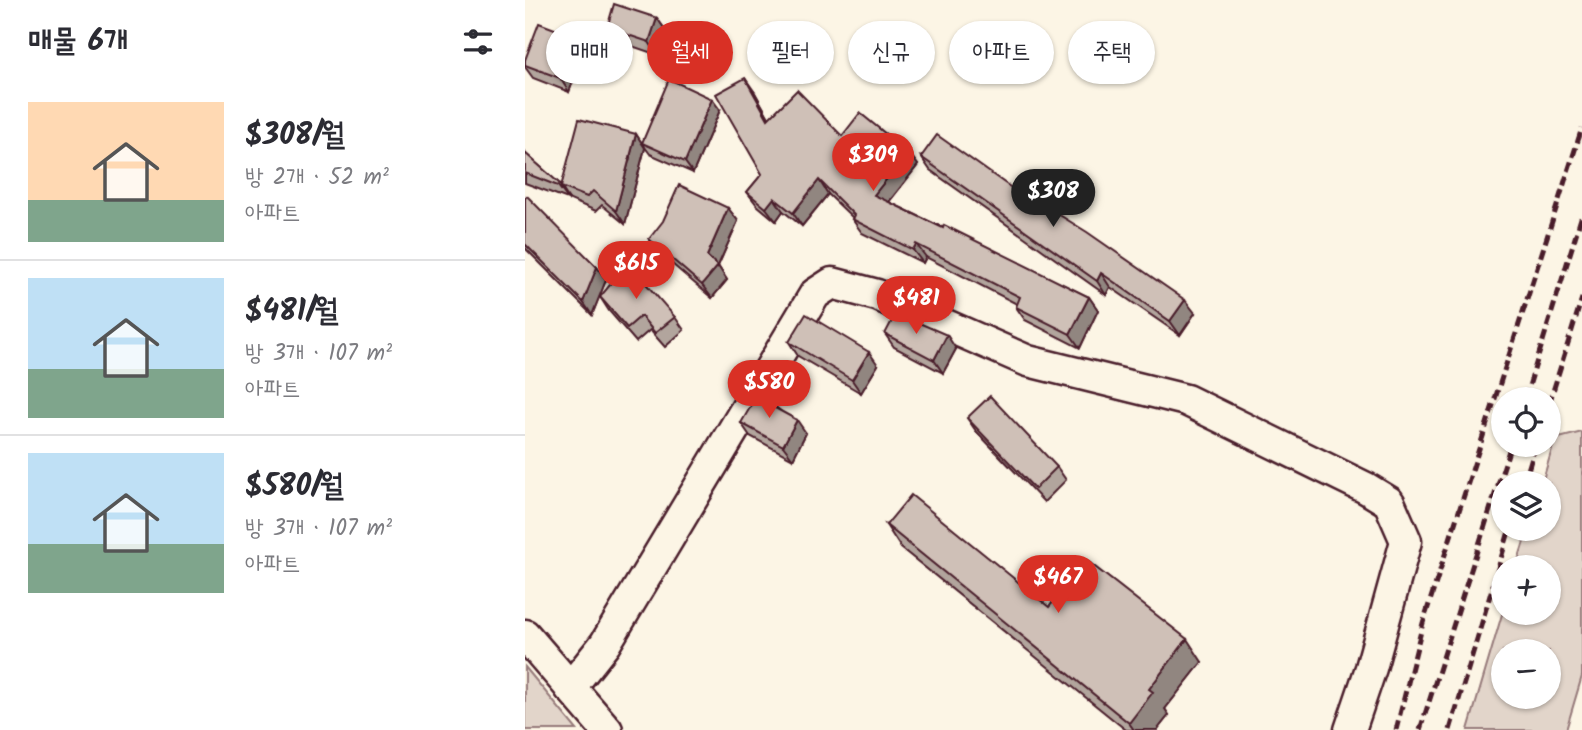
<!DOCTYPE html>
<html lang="ko">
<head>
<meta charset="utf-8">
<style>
	:root { --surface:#fff; --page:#f7f7f7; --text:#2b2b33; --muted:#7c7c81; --line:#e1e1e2; --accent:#d93025 }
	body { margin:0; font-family:Kalam,"Poor Story",sans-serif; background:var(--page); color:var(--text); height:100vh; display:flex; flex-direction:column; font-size:26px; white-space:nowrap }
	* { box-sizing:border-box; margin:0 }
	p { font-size:23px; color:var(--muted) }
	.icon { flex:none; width:38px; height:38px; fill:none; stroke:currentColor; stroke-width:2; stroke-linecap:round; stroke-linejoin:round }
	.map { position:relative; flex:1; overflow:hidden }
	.panel { display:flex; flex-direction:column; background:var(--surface); width:525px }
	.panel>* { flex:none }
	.banner { position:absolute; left:21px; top:21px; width:665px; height:63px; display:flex; gap:14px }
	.tools { position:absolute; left:966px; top:387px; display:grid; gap:14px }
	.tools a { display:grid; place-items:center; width:70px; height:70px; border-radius:50%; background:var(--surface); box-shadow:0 2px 5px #0004; font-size:35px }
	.price { position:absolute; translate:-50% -60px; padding:0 16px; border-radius:24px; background:var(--accent); color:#fff; font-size:23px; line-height:46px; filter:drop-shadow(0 2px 4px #0008) }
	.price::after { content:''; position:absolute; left:50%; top:42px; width:21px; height:16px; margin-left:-10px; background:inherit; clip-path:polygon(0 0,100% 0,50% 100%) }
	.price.on { background:#222; color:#fff }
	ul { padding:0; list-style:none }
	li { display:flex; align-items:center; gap:21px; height:175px; padding:0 28px }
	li+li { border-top:2px solid var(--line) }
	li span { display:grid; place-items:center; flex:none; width:196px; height:140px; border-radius:0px; color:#555 }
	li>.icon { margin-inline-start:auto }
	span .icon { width:84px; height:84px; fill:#fffc; stroke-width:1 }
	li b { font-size:30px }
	h2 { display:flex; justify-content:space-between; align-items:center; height:84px; padding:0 28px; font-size:30px }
	.chip { padding:0 24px; border-radius:32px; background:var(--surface); box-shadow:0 2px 5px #0004; font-size:24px; line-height:63px }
	.chip.on { background:var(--accent); color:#fff }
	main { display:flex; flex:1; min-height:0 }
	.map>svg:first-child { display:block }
	.green { fill:#e2d5ca; stroke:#967a7a; stroke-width:2; fill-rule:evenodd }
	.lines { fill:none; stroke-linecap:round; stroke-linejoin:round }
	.minor-casing { stroke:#4a1f2b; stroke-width:35 }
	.minor { stroke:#fcf5e5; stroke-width:30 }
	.rail { stroke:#4a1f2b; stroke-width:5; stroke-dasharray:10 5; stroke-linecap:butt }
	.wall { fill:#b2a59d; stroke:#4a1f2b; stroke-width:2 }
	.shaded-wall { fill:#918680; stroke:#4a1f2b; stroke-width:2 }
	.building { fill:#cfc0b7; stroke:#4a1f2b; stroke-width:2 }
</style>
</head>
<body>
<main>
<section class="panel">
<h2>매물 6개<svg class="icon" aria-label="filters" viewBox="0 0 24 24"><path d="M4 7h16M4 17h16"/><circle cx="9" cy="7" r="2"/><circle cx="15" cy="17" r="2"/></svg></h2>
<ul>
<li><span style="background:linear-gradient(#ffd9b3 70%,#7fa58c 0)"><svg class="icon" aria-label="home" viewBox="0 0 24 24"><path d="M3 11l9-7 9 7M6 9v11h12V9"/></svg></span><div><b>$308/월</b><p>방 2개 · 52 m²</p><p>아파트</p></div></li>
<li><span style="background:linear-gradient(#bfe0f5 65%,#7fa58c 0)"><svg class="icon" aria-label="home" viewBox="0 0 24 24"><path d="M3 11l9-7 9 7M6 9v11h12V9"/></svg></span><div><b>$481/월</b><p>방 3개 · 107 m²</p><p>아파트</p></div></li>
<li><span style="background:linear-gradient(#bfe0f5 65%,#7fa58c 0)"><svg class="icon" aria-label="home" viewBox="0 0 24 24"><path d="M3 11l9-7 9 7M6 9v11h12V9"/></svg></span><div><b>$580/월</b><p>방 3개 · 107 m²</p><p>아파트</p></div></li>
</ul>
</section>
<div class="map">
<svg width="1057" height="730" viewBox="0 0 1057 730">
	<rect width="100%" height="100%" fill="#fcf5e5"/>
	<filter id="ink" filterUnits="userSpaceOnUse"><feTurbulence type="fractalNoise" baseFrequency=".0143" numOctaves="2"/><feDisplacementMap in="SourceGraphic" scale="14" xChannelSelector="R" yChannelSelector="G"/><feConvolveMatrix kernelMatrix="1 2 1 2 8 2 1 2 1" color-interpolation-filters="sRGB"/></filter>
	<g filter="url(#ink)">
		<g class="green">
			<path d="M 1057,432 L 1057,676 L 1041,730 L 943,730 L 978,611 L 1024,612 L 1024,567 L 991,567 L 1003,529 L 1024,528 L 1024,483 L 1017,483 L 1030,439 ZM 978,651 L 1024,651 L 1024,696 L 978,696 Z"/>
			<path d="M 0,667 L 52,730 L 0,730 Z"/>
		</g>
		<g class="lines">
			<g class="minor-casing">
				<g id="minor">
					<path d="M 0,635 L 82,730"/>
					<path d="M 45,688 L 80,644 L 290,294 L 307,283 L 352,295 L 503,361 L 661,400 L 841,488 L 864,502 L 881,541 L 846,668 L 825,730"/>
				</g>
			</g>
			<use href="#minor" class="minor"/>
			<g class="rail">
				<path d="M 1000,399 L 1057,215"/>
				<path d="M 1024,404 L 1057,298"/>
				<path d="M 999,483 L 1011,444"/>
				<path d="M 871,730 L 898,623 L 1057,128"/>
				<path d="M 895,730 L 986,444"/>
				<path d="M 925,730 L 985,528"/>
			</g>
		</g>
		<g class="wall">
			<path d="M 132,18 L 141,31 L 133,55 L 92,41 L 82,28 Z"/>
			<path d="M 60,50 L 44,92 L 8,78 L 0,67 L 0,60 Z"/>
			<path d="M 229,91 L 244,118 L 383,152 L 393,165 L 364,202 L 564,297 L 573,310 L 555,348 L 500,320 L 491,307 L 492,304 L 401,257 L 398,263 L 337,233 L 327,219 L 328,218 L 303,194 L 277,226 L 258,211 L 251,221 L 232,205 L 222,192 L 237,174 Z"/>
			<path d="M 195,110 L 168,173 L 125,154 L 117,143 Z"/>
			<path d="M 111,134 L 120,148 L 100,224 L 77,205 L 71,211 L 45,200 L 43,198 L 43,199 L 0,183 L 0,153 L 36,185 Z"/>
			<path d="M 396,157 L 488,189 L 670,313 L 655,335 L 585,287 L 581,295 L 405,170 Z"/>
			<path d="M 0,198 L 72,267 L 81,280 L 67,315 L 0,248 Z"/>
			<path d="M 203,208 L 213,221 L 193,266 L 202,280 L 187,298 L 133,252 L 124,239 Z"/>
			<path d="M 75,297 L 150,317 L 159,330 L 140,347 L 125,330 L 111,342 L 84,311 Z"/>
			<path d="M 360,334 L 431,349 L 418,373 L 369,347 Z"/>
			<path d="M 264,342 L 353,365 L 336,393 L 273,356 Z"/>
			<path d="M 252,408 L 281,433 L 268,459 L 225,436 L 216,423 Z"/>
			<path d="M 442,418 L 532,467 L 541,480 L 519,502 L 451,431 Z"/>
			<path d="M 361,525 L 524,607 L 677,662 L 640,709 L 644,715 L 632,730 L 601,730 L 376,548 Z"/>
		</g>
		<g class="shaded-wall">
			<path d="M 132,18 L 141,31 L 133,55 L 124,42 Z"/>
			<path d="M 51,37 L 60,50 L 44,92 L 35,78 Z"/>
			<path d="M 220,78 L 229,91 L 252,132 L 243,119 Z"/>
			<path d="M 187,99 L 195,110 L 168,173 L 160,162 Z"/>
			<path d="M 111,134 L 120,148 L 100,224 L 91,211 Z"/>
			<path d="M 383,152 L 393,165 L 359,208 L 349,195 Z"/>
			<path d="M 294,180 L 303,194 L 277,226 L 268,213 Z"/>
			<path d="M 35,184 L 37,188 L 36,187 L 43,198 L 43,199 L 33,186 Z"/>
			<path d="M 249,198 L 258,211 L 251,221 L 241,208 Z"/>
			<path d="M 203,208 L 213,221 L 192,268 L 193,266 L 202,280 L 187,298 L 177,285 L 182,256 Z"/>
			<path d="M 391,244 L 401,257 L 398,263 L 388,250 Z"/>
			<path d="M 72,267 L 81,280 L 67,315 L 58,302 Z"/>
			<path d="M 576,273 L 585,287 L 581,295 L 572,281 Z"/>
			<path d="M 564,297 L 573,310 L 555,348 L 545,334 Z"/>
			<path d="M 660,300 L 670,313 L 655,335 L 645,321 Z"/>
			<path d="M 422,335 L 431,349 L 418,373 L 409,360 Z"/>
			<path d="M 344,352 L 353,365 L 336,393 L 327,380 Z"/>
			<path d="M 244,397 L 253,411 L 241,403 Z"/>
			<path d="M 272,420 L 281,433 L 268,459 L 258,446 Z"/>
			<path d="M 662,639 L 677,662 L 640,709 L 644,715 L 632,730 L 609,730 L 604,723 L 624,689 Z"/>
		</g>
		<g class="building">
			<path d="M 89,4 L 132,18 L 124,42 L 82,28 Z"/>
			<path d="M 14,23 L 51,37 L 35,78 L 0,65 L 0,60 Z"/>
			<path d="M 220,78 L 243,119 L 272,90 L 317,136 L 335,113 L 383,152 L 349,195 L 418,228 L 419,225 L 564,297 L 545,334 L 491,307 L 495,297 L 391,244 L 388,250 L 327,219 L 329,215 L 294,180 L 268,213 L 249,198 L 241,208 L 222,192 L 237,174 L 191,94 Z"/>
			<path d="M 144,79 L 187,99 L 160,162 L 117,143 Z"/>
			<path d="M 54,119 L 111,134 L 91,211 L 68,191 L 62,197 L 36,187 Z"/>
			<path d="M 412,135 L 488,189 L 489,187 L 562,232 L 660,300 L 645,321 L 576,273 L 572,281 L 396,157 Z"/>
			<path d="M 0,153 L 35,184 L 33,186 L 0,173 Z"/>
			<path d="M 154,185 L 203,208 L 182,256 L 193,266 L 177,285 L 124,239 L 138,221 Z"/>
			<path d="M 2,196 L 72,267 L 58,302 L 0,244 L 0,198 Z"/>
			<path d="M 103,263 L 150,317 L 130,333 L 116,316 L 102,328 L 75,297 Z"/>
			<path d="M 371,313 L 422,335 L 409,360 L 360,334 Z"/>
			<path d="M 281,314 L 344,352 L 327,380 L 264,342 Z"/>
			<path d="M 234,392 L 244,397 L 241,403 L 272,420 L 258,446 L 216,423 Z"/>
			<path d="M 465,396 L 532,467 L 510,489 L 442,418 Z"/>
			<path d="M 386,495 L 524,607 L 561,560 L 662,639 L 624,689 L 628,692 L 604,723 L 361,525 Z"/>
		</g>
	</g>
</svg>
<div class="tools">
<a><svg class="icon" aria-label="locate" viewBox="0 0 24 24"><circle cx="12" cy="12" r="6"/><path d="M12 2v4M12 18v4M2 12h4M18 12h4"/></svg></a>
<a><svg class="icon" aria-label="layers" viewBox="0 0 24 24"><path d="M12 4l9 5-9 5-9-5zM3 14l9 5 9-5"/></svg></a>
<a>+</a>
<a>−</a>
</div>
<b class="price" style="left:348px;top:193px">$309</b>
<b class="price on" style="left:528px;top:229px">$308</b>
<b class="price" style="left:111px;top:301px">$615</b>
<b class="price" style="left:391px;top:336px">$481</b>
<b class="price" style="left:244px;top:420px">$580</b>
<b class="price" style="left:533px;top:615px">$467</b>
<div class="banner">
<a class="chip">매매</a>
<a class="chip on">월세</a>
<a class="chip">필터</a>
<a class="chip">신규</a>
<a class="chip">아파트</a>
<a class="chip">주택</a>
</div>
</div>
</main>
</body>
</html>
